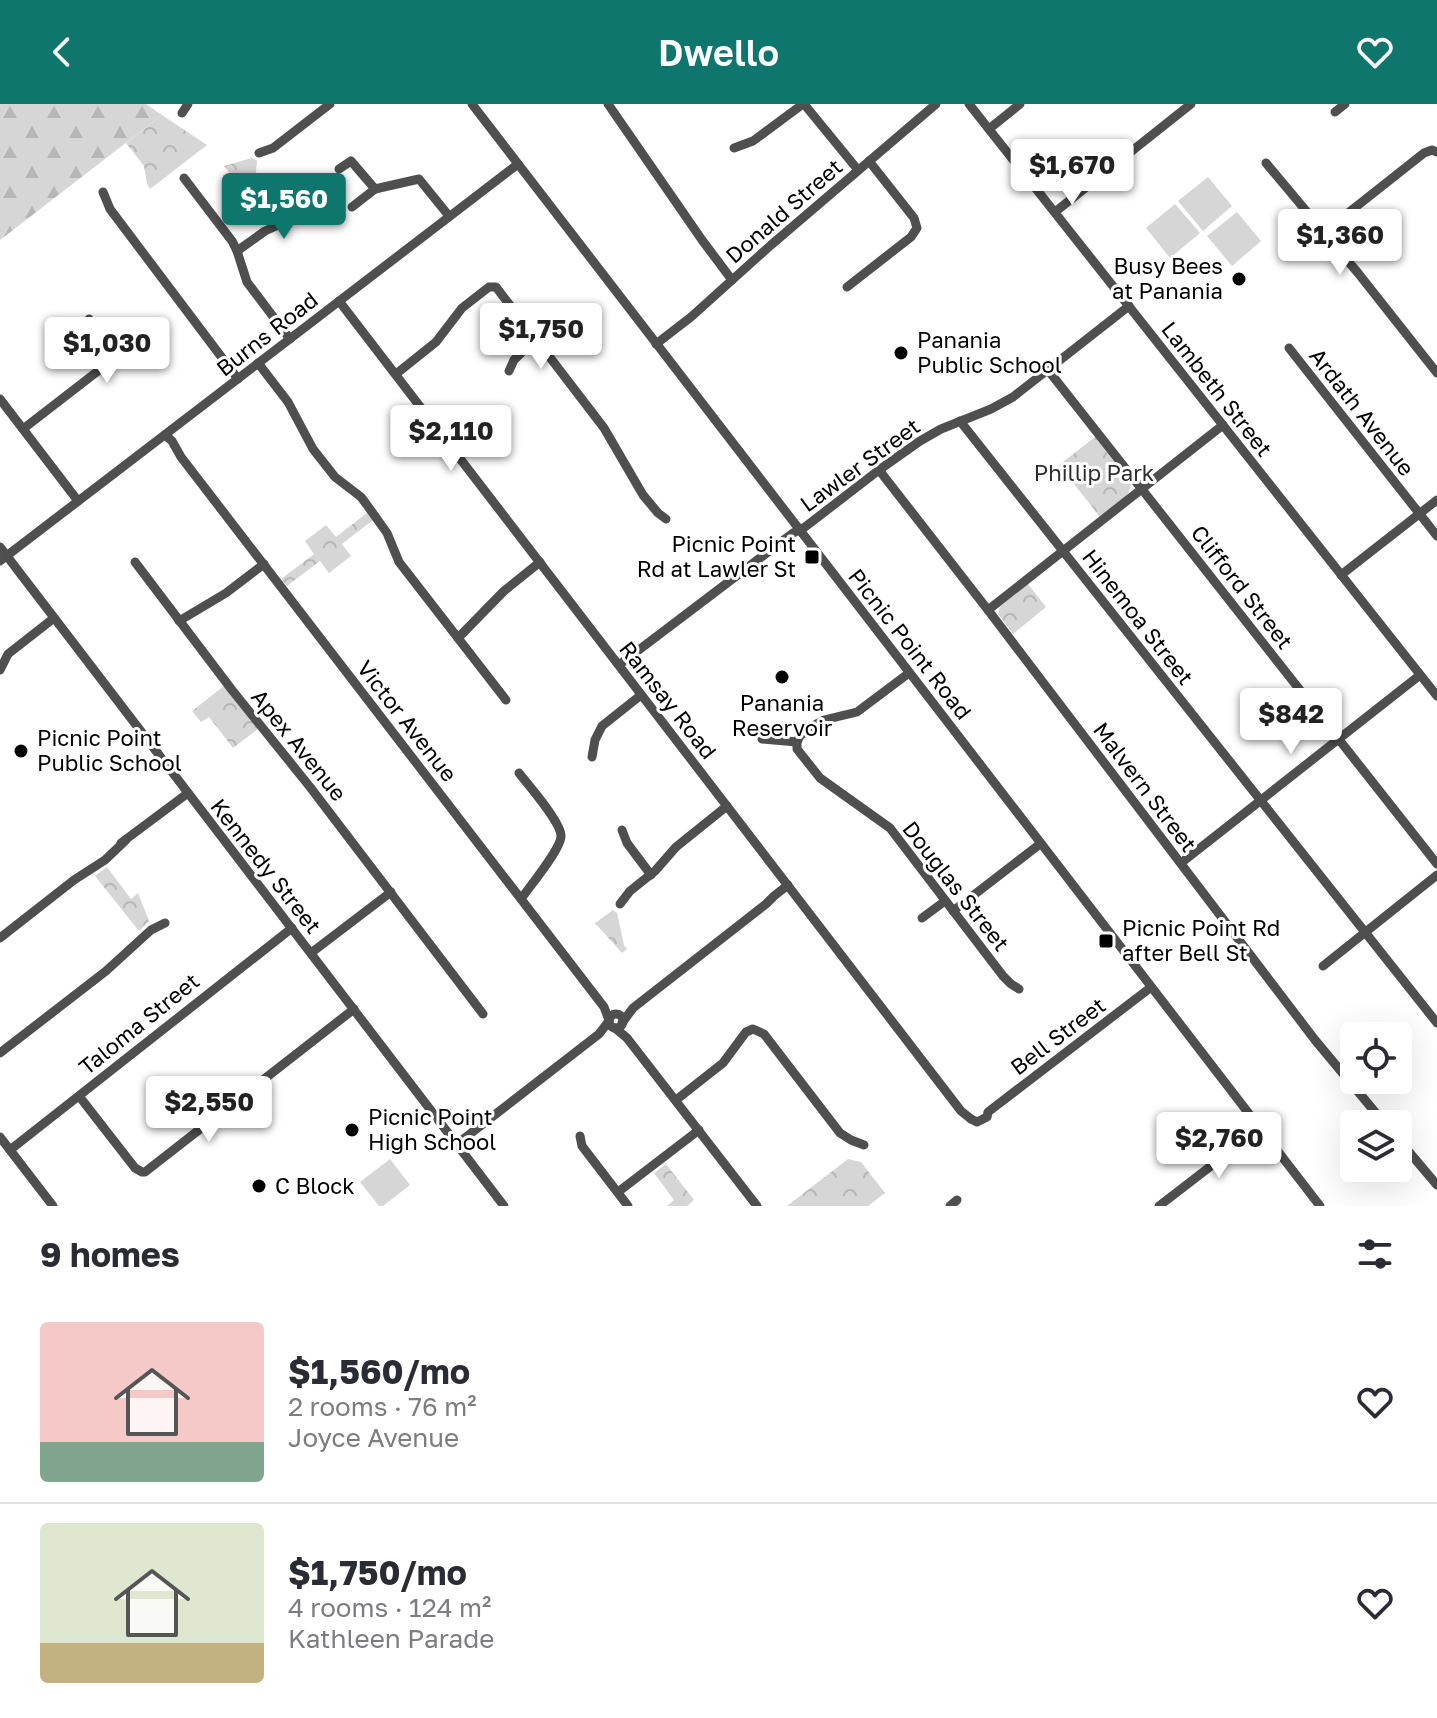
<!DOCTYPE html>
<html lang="en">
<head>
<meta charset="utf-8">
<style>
	:root { --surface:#fff; --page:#f2f2f3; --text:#2b2b33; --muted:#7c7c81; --line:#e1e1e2; --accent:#0f766e }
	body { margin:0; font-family:"Golos Text",sans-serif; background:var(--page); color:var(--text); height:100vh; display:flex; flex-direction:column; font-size:30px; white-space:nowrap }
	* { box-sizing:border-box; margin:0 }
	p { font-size:26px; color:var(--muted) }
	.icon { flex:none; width:44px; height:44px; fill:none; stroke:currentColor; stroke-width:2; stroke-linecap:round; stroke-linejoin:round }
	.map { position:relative; height:1102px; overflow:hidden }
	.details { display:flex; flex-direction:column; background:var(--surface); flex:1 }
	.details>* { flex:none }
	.fabs { position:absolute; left:1340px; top:918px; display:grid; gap:16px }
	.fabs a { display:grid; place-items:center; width:72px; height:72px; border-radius:8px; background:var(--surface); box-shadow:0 8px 32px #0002; font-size:40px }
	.price { position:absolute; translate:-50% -68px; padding:0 18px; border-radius:8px; background:#fff; color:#222; font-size:26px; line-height:52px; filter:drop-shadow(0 2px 4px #0008) }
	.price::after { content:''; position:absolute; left:50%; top:48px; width:24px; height:18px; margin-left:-12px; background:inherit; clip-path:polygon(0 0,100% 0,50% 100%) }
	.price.current { background:var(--accent); color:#fff }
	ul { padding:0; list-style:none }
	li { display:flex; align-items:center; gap:24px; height:200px; padding:0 40px }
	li+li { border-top:2px solid var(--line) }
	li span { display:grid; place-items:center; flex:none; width:224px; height:160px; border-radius:8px; color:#555 }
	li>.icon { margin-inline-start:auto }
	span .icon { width:96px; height:96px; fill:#fffc; stroke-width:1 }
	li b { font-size:34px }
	h2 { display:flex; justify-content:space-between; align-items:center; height:96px; padding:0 40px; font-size:34px }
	header { display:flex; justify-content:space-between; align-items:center; height:104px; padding:0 40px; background:var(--accent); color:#fff; font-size:36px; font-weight:600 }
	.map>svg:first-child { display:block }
	.forest { fill:url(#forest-firs) }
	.park { fill:url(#park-crowns) }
	.pitch { fill:#d6d6d6 }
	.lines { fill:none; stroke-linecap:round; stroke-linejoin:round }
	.minor { stroke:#4f4f4f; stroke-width:9 }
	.poi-dot { fill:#000; stroke:#fff; stroke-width:3 }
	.labels { text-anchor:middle; stroke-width:6; stroke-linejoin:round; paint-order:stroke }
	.street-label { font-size:22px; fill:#000; stroke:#fff }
	.poi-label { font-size:22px; fill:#000; stroke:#fff; text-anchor:start }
	.park-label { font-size:22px; fill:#2d2d2d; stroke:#fff }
</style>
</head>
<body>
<header><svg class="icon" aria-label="back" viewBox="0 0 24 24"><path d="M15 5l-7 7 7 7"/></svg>Dwello<svg class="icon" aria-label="heart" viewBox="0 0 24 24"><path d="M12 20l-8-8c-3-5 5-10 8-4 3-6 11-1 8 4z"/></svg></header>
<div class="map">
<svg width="1437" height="1102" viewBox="0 0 1437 1102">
	<defs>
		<pattern id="forest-firs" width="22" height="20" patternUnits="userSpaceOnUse" patternTransform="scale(2)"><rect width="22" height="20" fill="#d6d6d6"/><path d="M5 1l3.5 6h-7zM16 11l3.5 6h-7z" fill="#b6b6b6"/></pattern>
		<pattern id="park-crowns" width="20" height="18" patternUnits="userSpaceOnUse" patternTransform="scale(2)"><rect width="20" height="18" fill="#d6d6d6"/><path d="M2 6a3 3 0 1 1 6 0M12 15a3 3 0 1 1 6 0" fill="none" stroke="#b6b6b6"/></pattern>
	</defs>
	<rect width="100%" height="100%" fill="#fff"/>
	<path class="forest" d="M 0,0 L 146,0 L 162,11 L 0,136 Z"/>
	<g class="park">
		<path d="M 162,11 L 207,41 L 150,85 L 147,80 L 144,62 L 126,39 Z"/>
		<path d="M 252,54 L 257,57 L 254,87 L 243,87 L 224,62 Z"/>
		<path d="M 1095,333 L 1131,379 C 1131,395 1112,404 1100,413 L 1059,361 Z"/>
		<path d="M 368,408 L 373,416 L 342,440 L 351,452 L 329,469 L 320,457 L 287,482 L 281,475 L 314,450 L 305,437 L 326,421 L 336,433 Z"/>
		<path d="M 1028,480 L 1046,503 L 1013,530 L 998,510 L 1000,502 Z"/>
		<path d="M 224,582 L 258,625 L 233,644 L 209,613 L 201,618 L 192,607 Z"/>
		<path d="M 107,763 L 131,795 L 138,789 L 149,817 L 139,827 L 95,772 Z"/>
		<path d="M 613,806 L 617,809 L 624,841 L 627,845 L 622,849 L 595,819 Z"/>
		<path d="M 848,1055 L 861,1058 L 885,1089 L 868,1102 L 787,1102 Z"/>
		<path d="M 666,1060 L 694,1096 L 687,1102 L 667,1102 L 674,1096 L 654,1069 Z"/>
	</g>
	<g class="pitch">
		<path d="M 1208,73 L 1232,102 L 1203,127 L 1178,97 Z"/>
		<path d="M 1175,100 L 1200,129 L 1170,154 L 1146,124 Z"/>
		<path d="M 1237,108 L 1261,137 L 1232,162 L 1207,132 Z"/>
		<path d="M 390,1055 L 410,1081 L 383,1102 L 379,1102 L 360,1078 Z"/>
	</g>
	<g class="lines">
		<g class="minor">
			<path d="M 472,0 L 1320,1102"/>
			<path d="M 608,0 L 702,136 L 732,176"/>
			<path d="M 804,0 L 858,66"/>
			<path d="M 969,0 L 1437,592"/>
			<path d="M 1335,8 L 1345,0"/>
			<path d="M 182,9 L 188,0"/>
			<path d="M 989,25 L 1020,0"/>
			<path d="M 734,44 L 753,37 L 803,0"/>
			<path d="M 259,49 L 273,44 L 330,0"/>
			<path d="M 1266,59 L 1358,169 L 1437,269"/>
			<path d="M 339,65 L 351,57 L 375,85 L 419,75 L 449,112"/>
			<path d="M 184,74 L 232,137 L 237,147 L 247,178 L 290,235"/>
			<path d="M 103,88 L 110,105 L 238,275"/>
			<path d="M 352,103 L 375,85"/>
			<path d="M 1055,108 L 1191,0"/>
			<path d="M 1324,128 L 1424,49 L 1432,46 L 1437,48"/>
			<path d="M 237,147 L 265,127 L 294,114 L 303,102"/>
			<path d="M 847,183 L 911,133 L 917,124 L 914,114 L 869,57"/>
			<path d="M 339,197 L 961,1007 L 971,1015"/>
			<path d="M 656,240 L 691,213 L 771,141 L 936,0"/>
			<path d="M 1289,244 L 1437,432"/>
			<path d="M 258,259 L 288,298 L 313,345 L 335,373 L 361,393 L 367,401 L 387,429 L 399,458 L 506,596"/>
			<path d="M 1048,266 L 1437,760"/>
			<path d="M 509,267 L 514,256 L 536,234"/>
			<path d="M 396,270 L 436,238 L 462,204 L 489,183 L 496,183 L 604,324 L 643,391 L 658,409 L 666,415"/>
			<path d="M 0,295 L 78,397"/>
			<path d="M 960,317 L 1437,919"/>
			<path d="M 23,325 L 107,260 L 112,254 L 111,244 L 89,215"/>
			<path d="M 165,331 L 172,337 L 181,353 L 604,903 L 609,916"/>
			<path d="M 879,366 L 988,506 L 1315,936 L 1385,1020"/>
			<path d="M 0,443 L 504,1102"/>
			<path d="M 0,457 L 518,60"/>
			<path d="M 135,458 L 232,586 L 310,683 L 483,910"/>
			<path d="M 1341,471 L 1437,396"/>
			<path d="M 988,506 L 1223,321"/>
			<path d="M 179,517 L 226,489 L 264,460"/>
			<path d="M 458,534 L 504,487 L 540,458"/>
			<path d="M 619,561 L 793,429 L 805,423 L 879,366 L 920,337 L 941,325 L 991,305 L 1013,293 L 1129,202"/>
			<path d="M 0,566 L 8,550 L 54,514"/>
			<path d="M 909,569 L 857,608 L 824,616 L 813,622 L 800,632 L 797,638 L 797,645 L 820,674 L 890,724 L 1003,872 L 1011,880 L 1019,885"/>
			<path d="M 762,635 L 797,638"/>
			<path d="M 592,653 L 595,636 L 602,622 L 641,591"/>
			<path d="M 519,669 C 529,682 561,718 561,732 C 561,745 530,782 521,795"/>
			<path d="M 622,726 L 627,739 L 651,771"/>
			<path d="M 121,739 L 188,689"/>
			<path d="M 1181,759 L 1420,571"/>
			<path d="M 620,800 L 630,787 L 655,767 L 676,743 L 727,702"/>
			<path d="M 953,807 L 1040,740"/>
			<path d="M 922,814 L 945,797"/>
			<path d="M 0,834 L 74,776 L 105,756 L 126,736"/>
			<path d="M 311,849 L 391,788"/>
			<path d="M 1323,862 L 1437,771"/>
			<circle cx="616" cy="917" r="7"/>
			<path d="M 622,919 L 633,904 L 766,800 L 774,792 L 788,781"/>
			<path d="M 615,924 L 627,934 L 757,1102"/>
			<path d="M 0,949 L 106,867 L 151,826 L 165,819"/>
			<path d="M 79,992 L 135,1064 L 142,1068 L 145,1068 L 354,905"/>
			<path d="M 676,996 L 723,959 L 746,928 L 753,925 L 764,930 L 840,1029 L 851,1036 L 864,1041"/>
			<path d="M 971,1015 L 977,1018 L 987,1013 L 988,1008 L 1150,884"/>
			<path d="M 580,1032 L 582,1042 L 628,1102"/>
			<path d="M 0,1033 L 53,1102"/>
			<path d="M 1398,1035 L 1437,1081"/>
			<path d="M 457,1040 L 599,930 L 609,917"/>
			<path d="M 10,1046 L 292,824"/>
			<path d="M 618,1088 L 699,1026"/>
			<path d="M 950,1102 L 957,1096"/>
			<path d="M 1159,1102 L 1259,1025"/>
		</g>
	</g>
	<g class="poi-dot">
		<circle cx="1239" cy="175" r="8"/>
		<circle cx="901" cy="249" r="8"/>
		<rect x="804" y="445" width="16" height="16" rx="4"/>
		<circle cx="782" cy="573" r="8"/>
		<circle cx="21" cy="647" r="8"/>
		<rect x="1098" y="829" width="16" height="16" rx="4"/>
		<circle cx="352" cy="1026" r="8"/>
		<circle cx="259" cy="1082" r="8"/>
	</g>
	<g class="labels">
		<g class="street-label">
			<text transform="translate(784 107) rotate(-41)" y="8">Donald Street</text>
			<text transform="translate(267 230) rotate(-38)" y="8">Burns Road</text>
			<text transform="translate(1217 285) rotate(52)" y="8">Lambeth Street</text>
			<text transform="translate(1362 308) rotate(52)" y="8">Ardath Avenue</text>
			<text transform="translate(860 361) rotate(-36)" y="8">Lawler Street</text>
			<text transform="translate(1242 483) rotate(52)" y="8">Clifford Street</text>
			<text transform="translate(1138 513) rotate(52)" y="8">Hinemoa Street</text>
			<text transform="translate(910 540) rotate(52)" y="8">Picnic Point Road</text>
			<text transform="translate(668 596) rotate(52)" y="8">Ramsay Road</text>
			<text transform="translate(407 617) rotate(52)" y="8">Victor Avenue</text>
			<text transform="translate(299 641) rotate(51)" y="8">Apex Avenue</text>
			<text transform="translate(1145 683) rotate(53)" y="8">Malvern Street</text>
			<text transform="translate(266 762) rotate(52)" y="8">Kennedy Street</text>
			<text transform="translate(956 782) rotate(52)" y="8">Douglas Street</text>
			<text transform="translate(139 920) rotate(-39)" y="8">Taloma Street</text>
			<text transform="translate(1058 932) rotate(-37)" y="8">Bell Street</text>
		</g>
		<g class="poi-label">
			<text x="1223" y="170" text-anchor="end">Busy Bees<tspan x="1223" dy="25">at Panania</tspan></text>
			<text x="917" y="244">Panania<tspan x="917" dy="25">Public School</tspan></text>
			<text x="796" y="448" text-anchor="end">Picnic Point<tspan x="796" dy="25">Rd at Lawler St</tspan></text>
			<text x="782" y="607" text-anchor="middle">Panania<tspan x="782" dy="25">Reservoir</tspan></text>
			<text x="37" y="642">Picnic Point<tspan x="37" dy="25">Public School</tspan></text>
			<text x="1122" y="832">Picnic Point Rd<tspan x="1122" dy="25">after Bell St</tspan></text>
			<text x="368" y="1021">Picnic Point<tspan x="368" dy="25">High School</tspan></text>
			<text x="275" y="1090">C Block</text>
		</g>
		<g class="park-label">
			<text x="1094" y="377">Phillip Park</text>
		</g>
	</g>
</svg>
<div class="fabs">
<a><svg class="icon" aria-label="locate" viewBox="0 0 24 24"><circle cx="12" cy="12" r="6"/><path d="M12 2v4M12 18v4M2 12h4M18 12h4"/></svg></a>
<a><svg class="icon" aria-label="layers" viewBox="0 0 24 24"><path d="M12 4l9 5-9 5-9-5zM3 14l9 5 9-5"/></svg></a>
</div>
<b class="price" style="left:1072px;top:103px">$1,670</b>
<b class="price current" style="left:284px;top:137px">$1,560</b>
<b class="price" style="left:1340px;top:173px">$1,360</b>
<b class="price" style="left:541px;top:267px">$1,750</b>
<b class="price" style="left:107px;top:281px">$1,030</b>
<b class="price" style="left:451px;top:369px">$2,110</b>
<b class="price" style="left:1291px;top:652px">$842</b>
<b class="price" style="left:209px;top:1040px">$2,550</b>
<b class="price" style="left:1219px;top:1076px">$2,760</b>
</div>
<section class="details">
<h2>9 homes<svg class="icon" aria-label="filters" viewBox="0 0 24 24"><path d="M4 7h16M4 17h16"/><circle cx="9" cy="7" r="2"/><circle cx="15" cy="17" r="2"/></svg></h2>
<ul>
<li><span style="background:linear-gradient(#f6c9c9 75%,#7fa58c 0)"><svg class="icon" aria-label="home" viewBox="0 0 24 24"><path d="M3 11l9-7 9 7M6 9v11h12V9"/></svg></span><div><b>$1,560/mo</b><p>2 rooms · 76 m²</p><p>Joyce Avenue</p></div><svg class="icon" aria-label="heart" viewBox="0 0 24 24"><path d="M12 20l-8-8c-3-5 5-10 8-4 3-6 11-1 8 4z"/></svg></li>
<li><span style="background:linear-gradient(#dfe7d0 75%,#c2b280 0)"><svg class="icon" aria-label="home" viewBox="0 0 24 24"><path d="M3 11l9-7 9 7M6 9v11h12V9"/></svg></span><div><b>$1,750/mo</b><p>4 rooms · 124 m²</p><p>Kathleen Parade</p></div><svg class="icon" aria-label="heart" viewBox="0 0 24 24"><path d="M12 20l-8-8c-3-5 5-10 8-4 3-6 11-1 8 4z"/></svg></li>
</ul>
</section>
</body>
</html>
